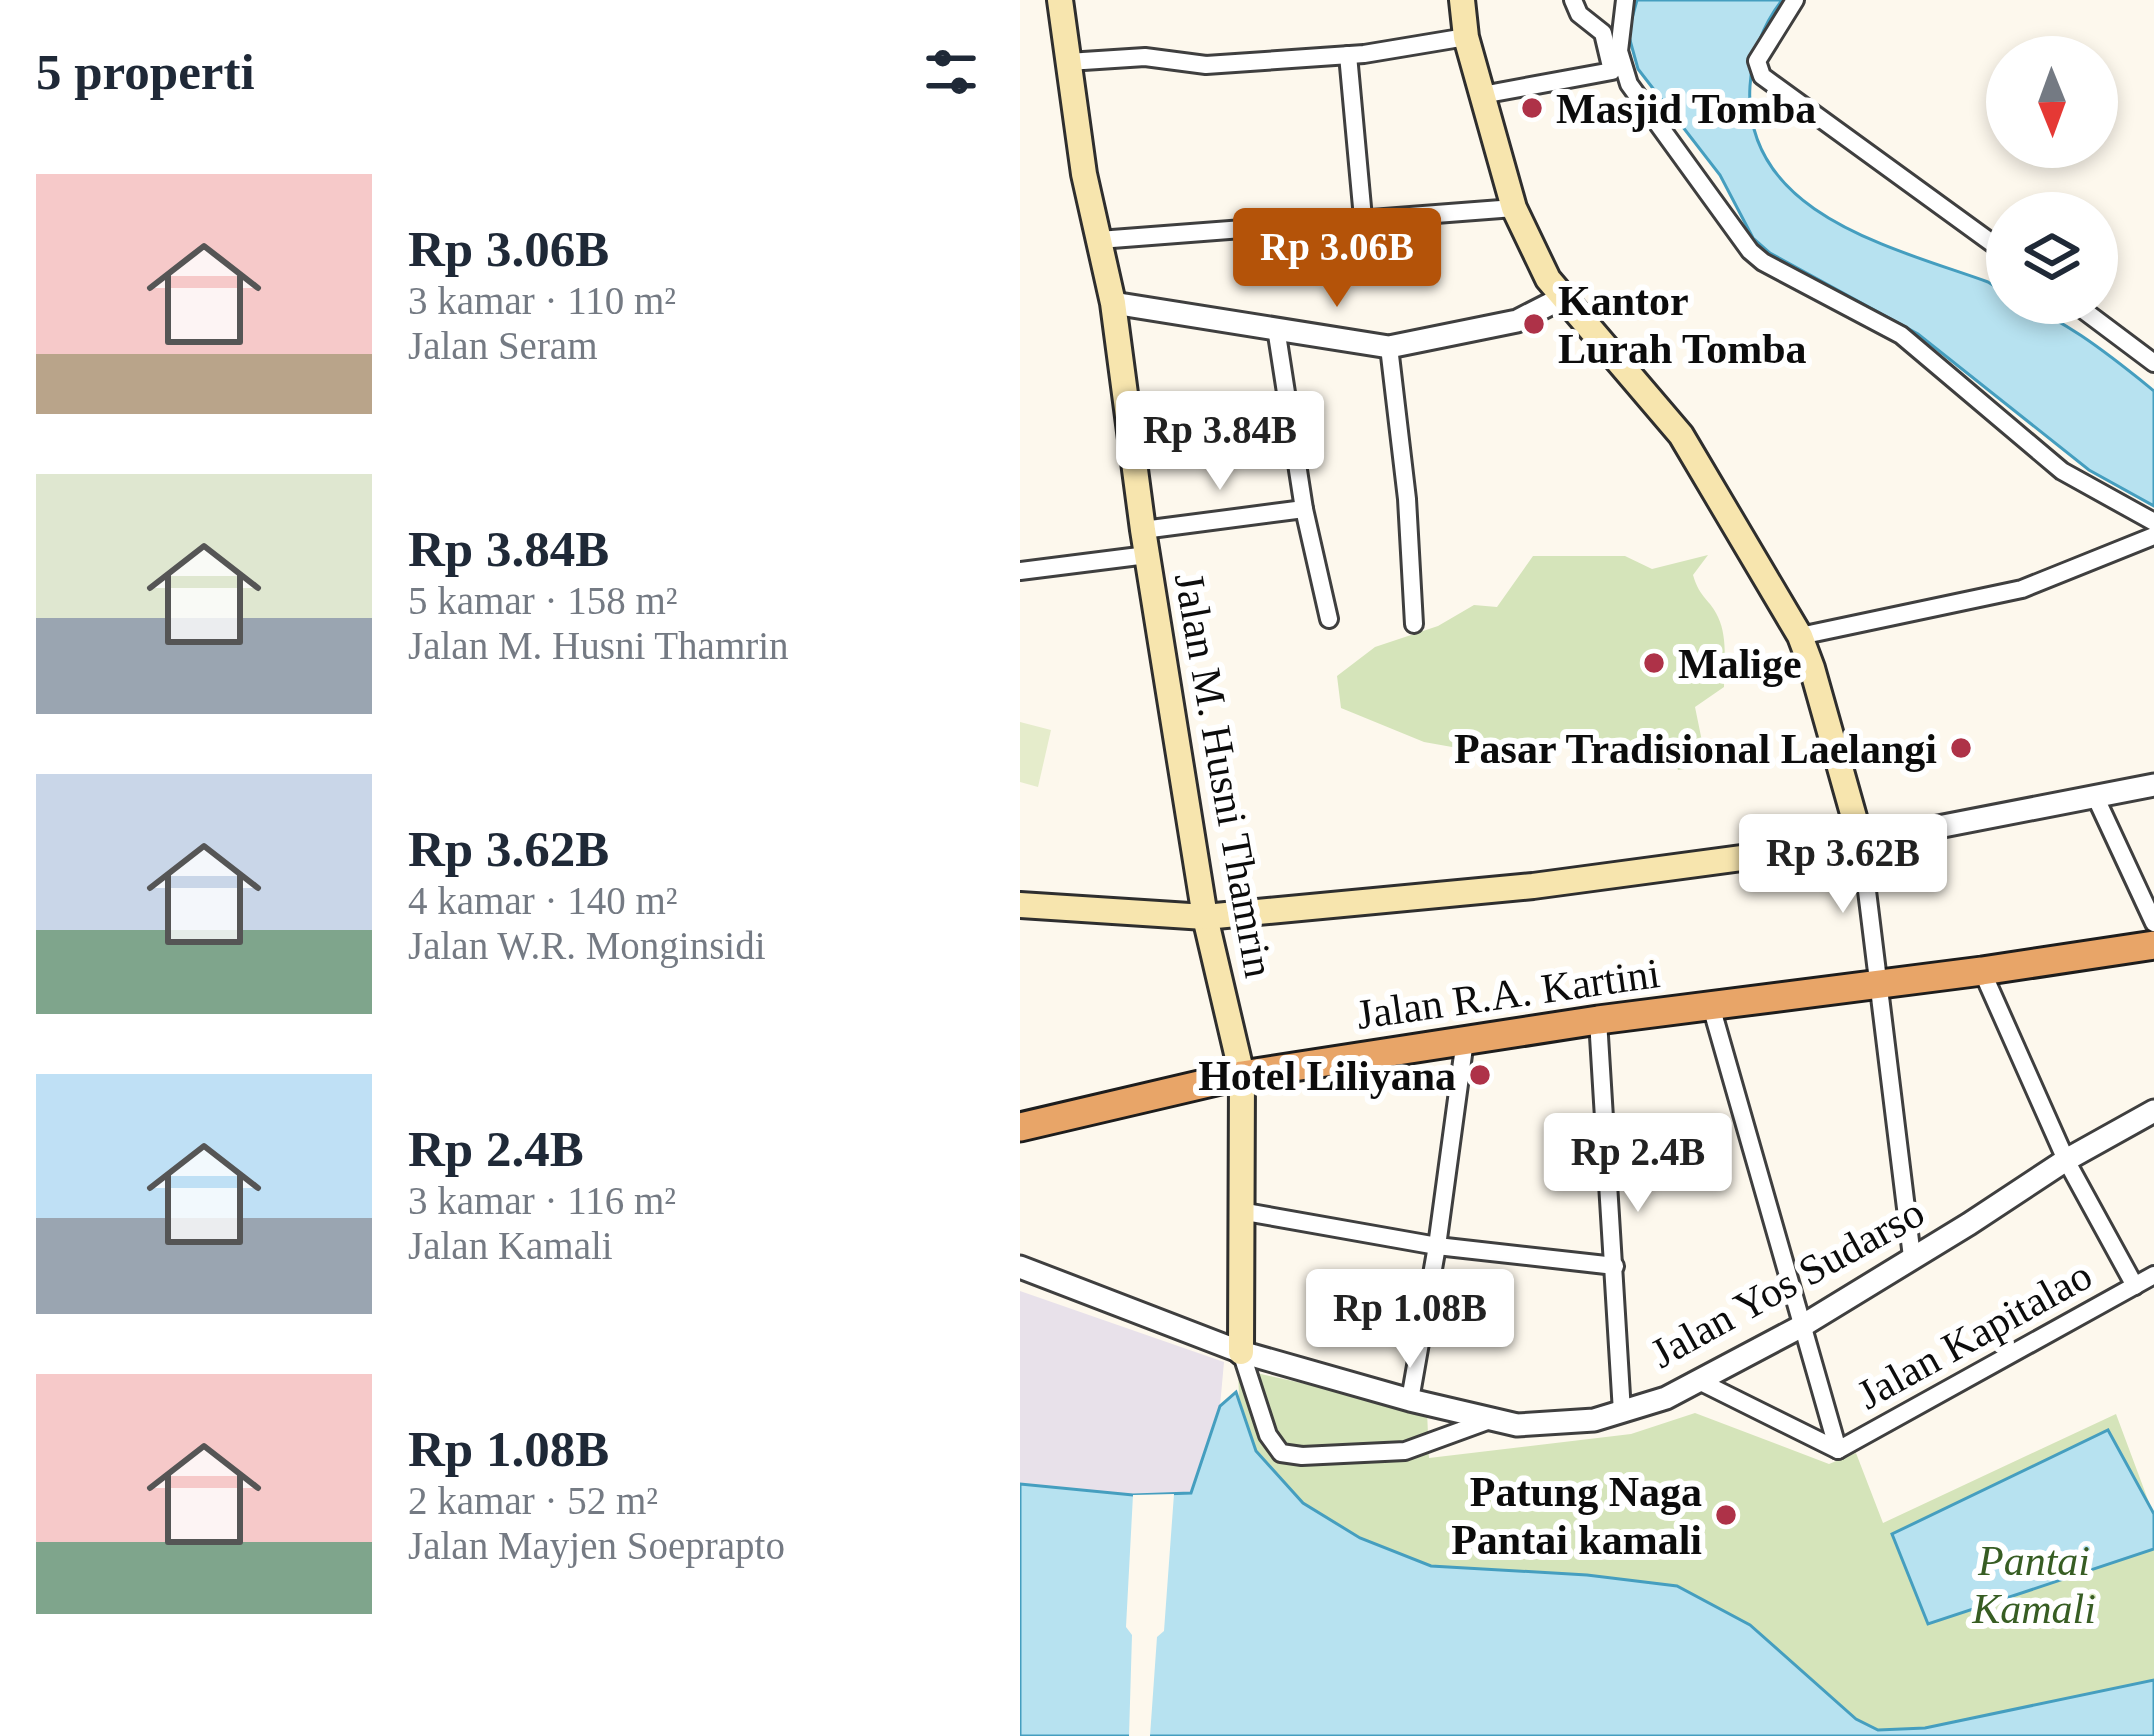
<!DOCTYPE html>
<html lang="id">
<head>
<meta charset="utf-8">
<style>
	:root { --surface:#fff; --page:#f2f2f3; --text:#1f2937; --muted:#747a83; --accent:#b45309 }
	body { margin:0; font-family:"Times New Roman",serif; background:var(--page); color:var(--text); height:100vh; display:flex; flex-direction:column; font-size:45px; white-space:nowrap }
	* { box-sizing:border-box; margin:0 }
	p { font-size:39px; color:var(--muted) }
	.icon { flex:none; width:66px; height:66px; fill:none; stroke:currentColor; stroke-width:2; stroke-linecap:round; stroke-linejoin:round }
	.map { position:relative; flex:1; overflow:hidden }
	.drawer { display:flex; flex-direction:column; background:var(--surface); width:1020px }
	.drawer>* { flex:none }
	.needle { width:78px; rotate:179deg }
	.fabs { position:absolute; left:966px; top:36px; display:grid; gap:24px }
	.fabs a { display:grid; place-items:center; width:132px; height:132px; border-radius:50%; background:var(--surface); box-shadow:0 6px 18px #0003; font-size:60px }
	.price { position:absolute; translate:-50% -102px; padding:0 27px; border-radius:12px; background:#fff; color:#222; font-size:39px; line-height:78px; filter:drop-shadow(0 3px 6px #0008) }
	.price::after { content:''; position:absolute; left:50%; top:72px; width:36px; height:27px; margin-left:-18px; background:inherit; clip-path:polygon(0 0,100% 0,50% 100%) }
	.price.on { background:var(--accent); color:#fff }
	ul { padding:0; list-style:none }
	li { display:flex; align-items:center; gap:36px; height:300px; padding:0 36px }
	li span { display:grid; place-items:center; flex:none; width:336px; height:240px; border-radius:0px; color:#555 }
	li>.icon { margin-inline-start:auto }
	span .icon { width:144px; height:144px; fill:#fffc; stroke-width:1 }
	li b { font-size:51px }
	h2 { display:flex; justify-content:space-between; align-items:center; height:144px; padding:0 36px; font-size:51px }
	main { display:flex; flex:1; min-height:0 }
	.map>svg:first-child { display:block }
	.industrial { fill:#e8e1ea }
	.green { fill:#d5e4ba }
	.pitch { fill:#e5eccb }
	.water { fill:#b7e2f0; stroke:#459ebf; stroke-width:3 }
	.pier { fill:#fdf8ed }
	.lines { fill:none; stroke-linecap:round; stroke-linejoin:round }
	.minor-casing { stroke:#3f3f3f; stroke-width:22 }
	.tertiary-casing { stroke:#3f3f3f; stroke-width:27 }
	.secondary-casing { stroke:#2e2e2e; stroke-width:30 }
	.trunk-casing { stroke:#1d1d1d; stroke-width:33 }
	.minor { stroke:#fff; stroke-width:16 }
	.tertiary { stroke:#fff; stroke-width:21 }
	.secondary { stroke:#f7e5ae; stroke-width:24 }
	.trunk { stroke:#e8a568; stroke-width:27 }
	.poi-dot { fill:#ae3248; stroke:#fff; stroke-width:4.5 }
	.labels { text-anchor:middle; stroke-width:12; stroke-linejoin:round; paint-order:stroke }
	.poi-label { font-size:42px; font-weight:bold; fill:#0c0c0c; stroke:#fff; text-anchor:start }
	.street-label { font-size:42px; fill:#0c0c0c; stroke:#fff }
	.park-label { font-size:42px; font-style:italic; fill:#375d23; stroke:#fff }
</style>
</head>
<body>
<main>
<section class="drawer">
<h2>5 properti<svg class="icon" aria-label="filters" viewBox="0 0 24 24"><path d="M4 7h16M4 17h16"/><circle cx="9" cy="7" r="2"/><circle cx="15" cy="17" r="2"/></svg></h2>
<ul>
<li><span style="background:linear-gradient(#f6c9c9 75%,#b9a48a 0)"><svg class="icon" aria-label="home" viewBox="0 0 24 24"><path d="M3 11l9-7 9 7M6 9v11h12V9"/></svg></span><div><b>Rp 3.06B</b><p>3 kamar · 110 m²</p><p>Jalan Seram</p></div></li>
<li><span style="background:linear-gradient(#dfe7d0 60%,#9aa5b1 0)"><svg class="icon" aria-label="home" viewBox="0 0 24 24"><path d="M3 11l9-7 9 7M6 9v11h12V9"/></svg></span><div><b>Rp 3.84B</b><p>5 kamar · 158 m²</p><p>Jalan M. Husni Thamrin</p></div></li>
<li><span style="background:linear-gradient(#c9d6e8 65%,#7fa58c 0)"><svg class="icon" aria-label="home" viewBox="0 0 24 24"><path d="M3 11l9-7 9 7M6 9v11h12V9"/></svg></span><div><b>Rp 3.62B</b><p>4 kamar · 140 m²</p><p>Jalan W.R. Monginsidi</p></div></li>
<li><span style="background:linear-gradient(#bfe0f5 60%,#9aa5b1 0)"><svg class="icon" aria-label="home" viewBox="0 0 24 24"><path d="M3 11l9-7 9 7M6 9v11h12V9"/></svg></span><div><b>Rp 2.4B</b><p>3 kamar · 116 m²</p><p>Jalan Kamali</p></div></li>
<li><span style="background:linear-gradient(#f6c9c9 70%,#7fa58c 0)"><svg class="icon" aria-label="home" viewBox="0 0 24 24"><path d="M3 11l9-7 9 7M6 9v11h12V9"/></svg></span><div><b>Rp 1.08B</b><p>2 kamar · 52 m²</p><p>Jalan Mayjen Soeprapto</p></div></li>
</ul>
</section>
<div class="map">
<svg width="1134" height="1736" viewBox="0 0 1134 1736">
	<rect width="100%" height="100%" fill="#fdf8ed"/>
	<path class="industrial" d="M 0,1291 L 204,1362 L 200,1406 L 171,1493 L 112,1495 L 0,1484 Z"/>
	<g class="green">
		<path d="M 688,555 L 673,575 C 680,599 690,599 698,617 C 708,638 704,665 704,687 L 675,707 L 685,756 L 683,766 L 658,770 L 644,735 L 578,755 L 557,738 L 460,752 L 404,742 L 321,708 L 317,676 L 355,647 L 418,626 L 454,605 L 477,607 L 513,556 L 605,556 L 632,569 Z"/>
		<path d="M 218,1369 L 407,1411 L 409,1458 L 611,1434 L 675,1413 L 809,1464 L 836,1453 L 863,1523 L 1096,1414 L 1134,1516 L 1134,1680 L 905,1728 L 858,1730 L 836,1719 L 658,1587 L 567,1575 L 411,1566 L 340,1538 L 283,1503 L 236,1451 L 219,1397 Z"/>
	</g>
	<path class="pitch" d="M 0,722 L 31,730 L 18,787 L 0,782 Z"/>
	<g class="water">
		<path d="M 617,0 L 762,0 C 742,26 732,54 730,86 C 722,214 874,248 968,282 L 987,294 L 987,303 C 1027,303 1102,365 1134,391 L 1134,506 L 1069,470 L 898,334 L 750,253 L 733,238 L 700,175 L 618,69 L 608,33 Z"/>
		<path d="M 216,1392 L 236,1451 L 283,1503 L 340,1538 L 411,1566 L 567,1575 L 657,1586 L 730,1625 L 836,1719 L 858,1730 L 905,1728 L 1134,1680 L 1134,1736 L 0,1736 L 0,1484 L 113,1495 L 171,1493 L 200,1406 Z"/>
		<path d="M 1088,1430 L 1134,1514 L 1134,1549 L 908,1624 L 872,1534 Z"/>
	</g>
	<path class="pier" d="M 154,1494 L 144,1631 L 137,1637 L 130,1736 L 109,1736 L 112,1635 L 106,1627 L 113,1495 Z"/>
	<g class="lines">
		<g class="minor-casing">
			<g id="minor">
				<path d="M 605,0 L 599,51 L 609,84 L 730,251 L 743,262 L 881,335 L 1042,471 L 1134,522"/>
				<path d="M 775,0 L 737,61 L 742,76 L 987,254"/>
				<path d="M 328,55 L 343,218"/>
				<path d="M 48,62 L 125,57 L 186,65 L 344,54 L 446,37"/>
				<path d="M 462,95 L 592,71 L 583,33 L 559,14 L 553,0"/>
				<path d="M 79,240 L 494,208"/>
				<path d="M 1054,303 L 1134,363"/>
				<path d="M 256,328 L 284,509 L 309,619"/>
				<path d="M 369,347 L 387,499 L 394,624"/>
				<path d="M 123,530 L 284,509"/>
				<path d="M 0,571 L 127,555"/>
				<path d="M 780,636 L 1002,589 L 1134,536"/>
				<path d="M 1075,796 L 1134,923"/>
				<path d="M 841,842 L 892,1257"/>
				<path d="M 962,971 L 1046,1160 L 1115,1286"/>
				<path d="M 691,1006 L 818,1450"/>
				<path d="M 578,1020 L 602,1412"/>
				<path d="M 220,1211 L 417,1246 L 595,1266"/>
				<path d="M 221,1352 L 248,1435 L 261,1453 L 282,1456 L 385,1451 L 470,1420"/>
				<path d="M 679,1381 L 818,1450 L 1134,1275"/>
				<path d="M 390,1400 L 417,1246 L 445,1040"/>
			</g>
		</g>
		<g class="tertiary-casing">
			<g id="tertiary">
				<path d="M 93,303 L 369,347 L 497,321 L 544,297"/>
				<path d="M 841,842 L 1134,785"/>
				<path d="M 0,1267 L 221,1352 L 390,1400 L 497,1425 L 574,1420 L 646,1398 L 782,1326 L 949,1224 L 1046,1160 L 1134,1111"/>
			</g>
		</g>
		<g class="secondary-casing">
			<g id="secondary">
				<path d="M 40,0 L 64,174 L 93,303 L 123,530 L 185,917 L 222,1075 L 221,1352"/>
				<path d="M 0,905 L 185,917 L 513,886 L 841,842 L 792,668 L 780,636 L 661,435 L 528,279 L 494,208 L 446,37 L 442,0"/>
			</g>
		</g>
		<g class="trunk-casing">
			<path id="trunk" d="M 0,1127 L 222,1075 L 578,1020 L 962,971 L 1134,945"/>
		</g>
		<use href="#minor" class="minor"/>
		<use href="#tertiary" class="tertiary"/>
		<use href="#secondary" class="secondary"/>
		<use href="#trunk" class="trunk"/>
	</g>
	<g class="poi-dot">
		<circle cx="512" cy="108" r="12"/>
		<circle cx="514" cy="324" r="12"/>
		<circle cx="634" cy="663" r="12"/>
		<circle cx="941" cy="748" r="12"/>
		<circle cx="460" cy="1075" r="12"/>
		<circle cx="706" cy="1515" r="12"/>
	</g>
	<g class="labels">
		<g class="poi-label">
			<text x="536" y="123">Masjid Tomba</text>
			<text x="538" y="315">Kantor<tspan x="538" dy="48">Lurah Tomba</tspan></text>
			<text x="658" y="678">Malige</text>
			<text x="917" y="763" text-anchor="end">Pasar Tradisional Laelangi</text>
			<text x="436" y="1090" text-anchor="end">Hotel Liliyana</text>
			<text x="682" y="1506" text-anchor="end">Patung Naga<tspan x="682" dy="48">Pantai kamali</tspan></text>
		</g>
		<g class="street-label">
			<text transform="translate(205 775) rotate(80)" y="15">Jalan M. Husni Thamrin</text>
			<text transform="translate(488 993) rotate(-8)" y="15">Jalan R.A. Kartini</text>
			<text transform="translate(767 1282) rotate(-29)" y="15">Jalan Yos Sudarso</text>
			<text transform="translate(954 1334) rotate(-29)" y="15">Jalan Kapitalao</text>
		</g>
		<g class="park-label">
			<text x="1014" y="1575">Pantai<tspan x="1014" dy="48">Kamali</tspan></text>
		</g>
	</g>
</svg>
<div class="fabs">
<a><svg class="needle" viewBox="-14 -14 28 28"><path d="M0-13l5 13h-10z" fill="#e53935"/><path d="M0 13l5-13h-10z" fill="#747a83"/></svg></a>
<a><svg class="icon" aria-label="layers" viewBox="0 0 24 24"><path d="M12 4l9 5-9 5-9-5zM3 14l9 5 9-5"/></svg></a>
</div>
<b class="price on" style="left:317px;top:310px">Rp 3.06B</b>
<b class="price" style="left:200px;top:493px">Rp 3.84B</b>
<b class="price" style="left:823px;top:916px">Rp 3.62B</b>
<b class="price" style="left:618px;top:1215px">Rp 2.4B</b>
<b class="price" style="left:390px;top:1371px">Rp 1.08B</b>
</div>
</main>
</body>
</html>
